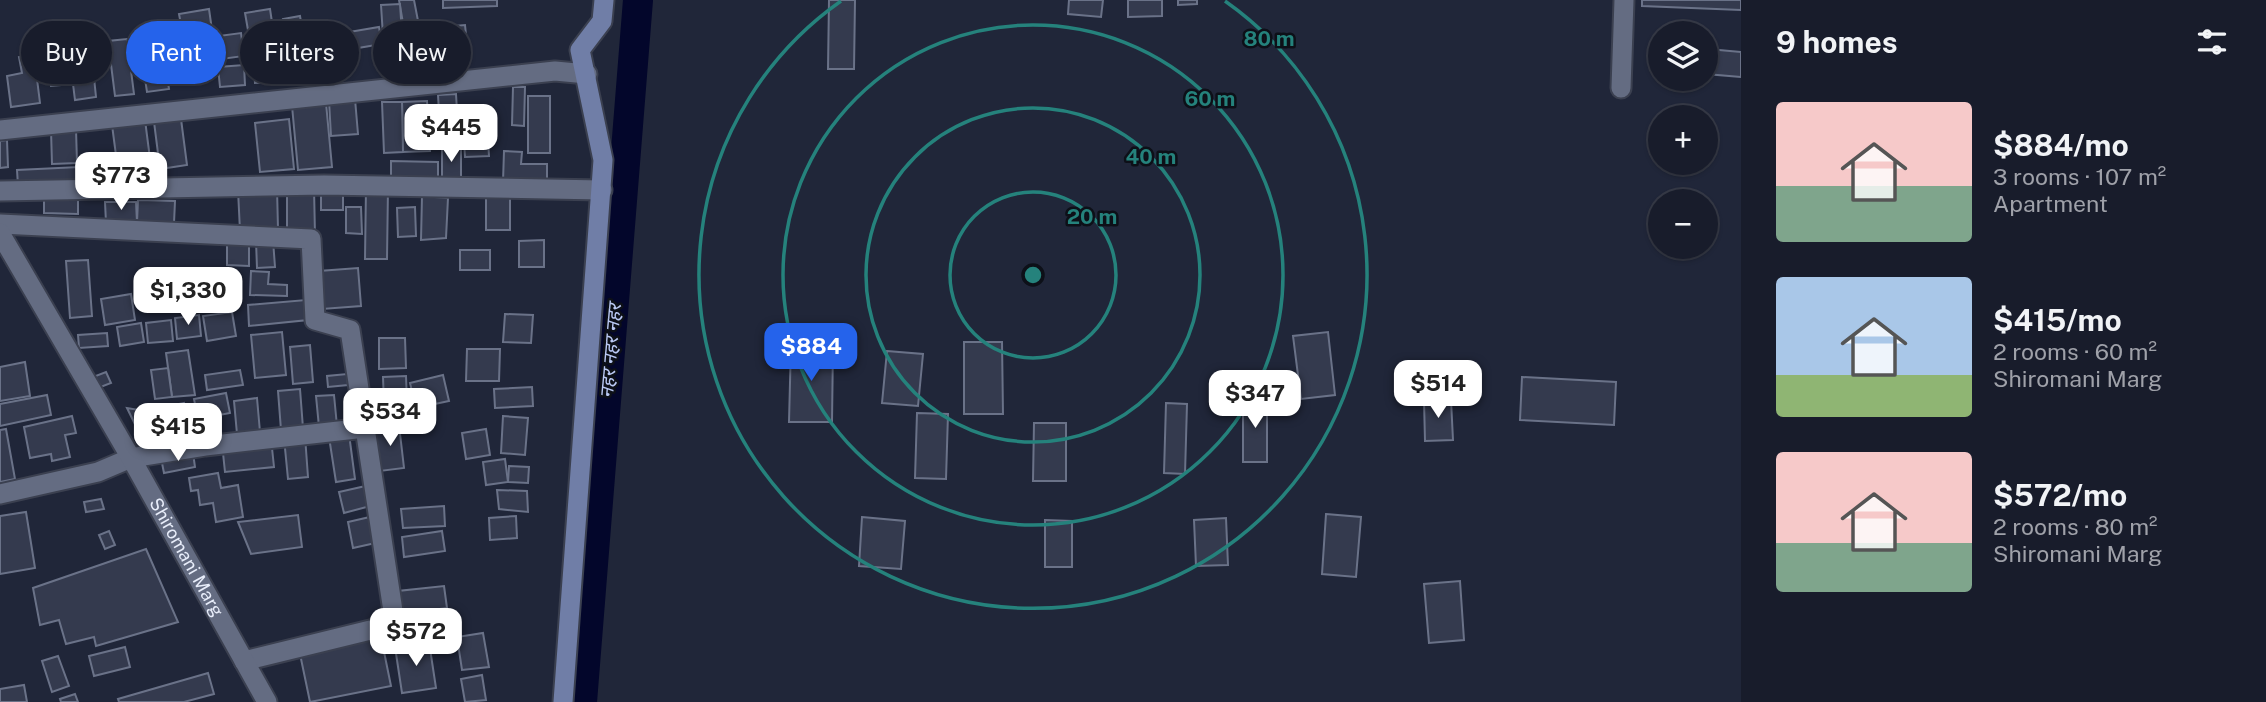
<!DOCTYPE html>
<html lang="en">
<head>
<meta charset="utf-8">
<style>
	:root { --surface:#181c2b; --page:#212533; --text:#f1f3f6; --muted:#9fa1a9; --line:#363a47; --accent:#2563eb }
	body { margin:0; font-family:"Public Sans","Noto Sans Devanagari",sans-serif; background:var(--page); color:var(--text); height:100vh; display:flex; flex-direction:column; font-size:26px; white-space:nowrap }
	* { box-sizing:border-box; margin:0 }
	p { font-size:23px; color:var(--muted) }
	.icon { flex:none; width:38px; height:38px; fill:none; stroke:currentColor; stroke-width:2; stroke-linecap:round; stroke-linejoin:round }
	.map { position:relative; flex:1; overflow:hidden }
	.drawer { display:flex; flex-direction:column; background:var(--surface); width:525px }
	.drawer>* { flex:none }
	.banner { position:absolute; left:21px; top:21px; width:665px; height:63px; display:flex; gap:14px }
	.fabs { position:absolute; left:1648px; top:21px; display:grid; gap:14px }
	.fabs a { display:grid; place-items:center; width:70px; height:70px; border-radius:50%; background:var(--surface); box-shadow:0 2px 5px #0004,0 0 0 2px var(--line); font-size:35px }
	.price { position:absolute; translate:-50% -60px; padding:0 16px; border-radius:14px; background:#fff; color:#222; font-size:23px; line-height:46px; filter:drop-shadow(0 2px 4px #0008) }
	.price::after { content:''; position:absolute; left:50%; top:42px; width:21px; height:16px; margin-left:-10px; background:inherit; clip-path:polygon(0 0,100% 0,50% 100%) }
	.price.on { background:var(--accent); color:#fff }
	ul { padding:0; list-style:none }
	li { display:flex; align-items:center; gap:21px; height:175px; padding:0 35px }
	li span { display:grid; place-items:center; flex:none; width:196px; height:140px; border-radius:7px; color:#555 }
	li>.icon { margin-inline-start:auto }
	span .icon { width:84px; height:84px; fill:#fffc; stroke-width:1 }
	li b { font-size:30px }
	h2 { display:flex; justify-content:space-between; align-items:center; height:84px; padding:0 35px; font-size:30px }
	.tag { padding:0 24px; border-radius:32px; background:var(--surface); box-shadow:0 2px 5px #0004,0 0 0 2px var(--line); font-size:24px; line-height:63px }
	.tag.on { background:var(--accent); color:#fff }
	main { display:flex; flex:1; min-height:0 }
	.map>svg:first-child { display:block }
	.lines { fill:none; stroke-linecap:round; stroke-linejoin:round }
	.canal { stroke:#03062b; stroke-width:30 }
	.building { fill:#343a4e; stroke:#6a7288; stroke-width:2 }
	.minor-casing { stroke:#3b4050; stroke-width:23 }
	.tertiary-casing { stroke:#3b4050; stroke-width:23 }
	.secondary-casing { stroke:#3b4050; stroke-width:23 }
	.minor { stroke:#646c82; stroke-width:19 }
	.tertiary { stroke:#646c82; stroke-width:19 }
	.secondary { stroke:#707ea7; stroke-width:19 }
	.ring { fill:none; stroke:#25827c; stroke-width:3.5 }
	.labels { text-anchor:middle; stroke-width:5; stroke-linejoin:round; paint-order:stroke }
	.street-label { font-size:18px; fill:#e8edfa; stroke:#0d1018 }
	.water-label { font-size:19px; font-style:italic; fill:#bac9f4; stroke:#0d1018 }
	.centre { fill:#25827c; stroke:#0d1018; stroke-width:3.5 }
	.ring-label { font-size:21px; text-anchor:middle; font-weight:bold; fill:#25827c; stroke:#0d1018; stroke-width:5; stroke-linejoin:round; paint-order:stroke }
</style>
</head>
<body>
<main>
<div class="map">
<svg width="1741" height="702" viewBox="0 0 1741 702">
	<rect width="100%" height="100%" fill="#202639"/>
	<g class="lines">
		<path class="canal" d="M 582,702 L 638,0"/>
	</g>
	<g class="building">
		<path d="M 399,0 L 414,0 L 419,26 L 404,29 Z"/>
		<path d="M 443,0 L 497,0 L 497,6 L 443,8 Z"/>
		<path d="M 829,0 L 855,0 L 854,69 L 828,69 Z"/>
		<path d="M 1069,0 L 1103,0 L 1101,17 L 1068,14 Z"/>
		<path d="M 1128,0 L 1162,0 L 1162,16 L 1128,17 Z"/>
		<path d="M 1178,0 L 1197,0 L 1197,4 L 1178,5 Z"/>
		<path d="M 1642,0 L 1741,0 L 1741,10 L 1642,6 Z"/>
		<path d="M 400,4 L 402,34 L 383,36 L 381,5 Z"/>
		<path d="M 209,9 L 212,30 L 183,35 L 179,14 Z"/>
		<path d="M 270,9 L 276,49 L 252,53 L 245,13 Z"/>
		<path d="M 300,16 L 305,46 L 288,49 L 283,19 Z"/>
		<path d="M 465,25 L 468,54 L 445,56 L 442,27 Z"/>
		<path d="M 379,27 L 382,44 L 352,49 L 349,32 Z"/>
		<path d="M 241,33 L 244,56 L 214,60 L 211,37 Z"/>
		<path d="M 161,37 L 169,89 L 147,92 L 139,40 Z"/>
		<path d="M 127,39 L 134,94 L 115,96 L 108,41 Z"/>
		<path d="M 404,39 L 407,72 L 389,73 L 386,41 Z"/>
		<path d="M 65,43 L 68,71 L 93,68 L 96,97 L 75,100 L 73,84 L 51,86 L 47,45 Z"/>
		<path d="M 1708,49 L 1741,52 L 1741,77 L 1706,74 Z"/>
		<path d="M 34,55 L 40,103 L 11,107 L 7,76 L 22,73 L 19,57 Z"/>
		<path d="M 271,55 L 274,82 L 255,83 L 253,57 Z"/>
		<path d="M 244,65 L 245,85 L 220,87 L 218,67 Z"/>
		<path d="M 513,87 L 525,87 L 524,126 L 512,125 Z"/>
		<path d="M 456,94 L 459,145 L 441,146 L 438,95 Z"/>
		<rect x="528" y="96" width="22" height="57"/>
		<path d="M 355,99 L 358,134 L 331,136 L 329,101 Z"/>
		<path d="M 427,101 L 430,151 L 403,152 L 402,102 Z"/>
		<path d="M 382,102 L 402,102 L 403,152 L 384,153 Z"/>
		<path d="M 326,103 L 332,167 L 298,170 L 292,106 Z"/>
		<path d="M 181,119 L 187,165 L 160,169 L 154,122 Z"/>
		<path d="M 289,119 L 294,169 L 260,172 L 255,123 Z"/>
		<path d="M 145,120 L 152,174 L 119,178 L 112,125 Z"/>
		<path d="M 76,129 L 77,163 L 52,164 L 51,130 Z"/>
		<path d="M 7,140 L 8,167 L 0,168 L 0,141 Z"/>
		<path d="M 488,140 L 489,156 L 465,157 L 464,141 Z"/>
		<path d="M 442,149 L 461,149 L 461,179 L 442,180 Z"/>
		<path d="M 504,151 L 522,152 L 521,164 L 547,164 L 547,183 L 503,182 Z"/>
		<path d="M 391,161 L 438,162 L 438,184 L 391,183 Z"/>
		<path d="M 79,167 L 80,184 L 18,186 L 17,170 Z"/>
		<path d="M 277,188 L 278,229 L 240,231 L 238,190 Z"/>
		<path d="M 314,188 L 315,235 L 287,231 L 287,189 Z"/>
		<path d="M 366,188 L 388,188 L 387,259 L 365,259 Z"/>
		<rect x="321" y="193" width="22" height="17"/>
		<path d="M 44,195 L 78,195 L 78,214 L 44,213 Z"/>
		<path d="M 422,196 L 448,198 L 446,238 L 421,240 Z"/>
		<rect x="486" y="198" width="24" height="32"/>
		<path d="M 138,200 L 175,201 L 174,223 L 137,222 Z"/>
		<path d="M 105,202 L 136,202 L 137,222 L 106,223 Z"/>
		<path d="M 346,207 L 361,207 L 362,234 L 346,233 Z"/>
		<path d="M 415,207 L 416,236 L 398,237 L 397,208 Z"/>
		<path d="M 227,240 L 249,241 L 249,266 L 227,265 Z"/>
		<path d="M 273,240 L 275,267 L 257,268 L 256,241 Z"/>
		<path d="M 544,240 L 544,267 L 519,267 L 519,241 Z"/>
		<rect x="460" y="250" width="30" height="20"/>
		<path d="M 88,260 L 92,316 L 70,318 L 66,261 Z"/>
		<path d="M 358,268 L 361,306 L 322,309 L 319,271 Z"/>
		<path d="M 251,271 L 269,272 L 268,284 L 287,285 L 287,296 L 250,295 Z"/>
		<path d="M 131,294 L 135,320 L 105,325 L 101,299 Z"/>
		<path d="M 306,300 L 308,320 L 249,326 L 248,305 Z"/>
		<path d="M 232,312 L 236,336 L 207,341 L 203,316 Z"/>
		<path d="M 505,314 L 533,315 L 531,343 L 503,342 Z"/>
		<path d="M 199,315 L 201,336 L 177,339 L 175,318 Z"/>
		<path d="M 171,320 L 173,341 L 148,343 L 146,323 Z"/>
		<path d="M 141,323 L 144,342 L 120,346 L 117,327 Z"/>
		<path d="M 282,332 L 286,375 L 255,378 L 251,335 Z"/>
		<path d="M 1328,332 L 1335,395 L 1301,399 L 1293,336 Z"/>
		<path d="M 107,333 L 108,346 L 79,348 L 78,335 Z"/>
		<path d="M 379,338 L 405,338 L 406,368 L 379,369 Z"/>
		<path d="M 964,342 L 1002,342 L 1003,414 L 964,414 Z"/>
		<path d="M 791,344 L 833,345 L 832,422 L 789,422 Z"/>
		<path d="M 310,345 L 313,382 L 293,384 L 290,347 Z"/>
		<path d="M 467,349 L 500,349 L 499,381 L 466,381 Z"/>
		<path d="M 188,350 L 195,395 L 172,397 L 166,353 Z"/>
		<path d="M 887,351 L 923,354 L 918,406 L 882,403 Z"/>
		<path d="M 25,362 L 30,396 L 0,401 L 0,367 Z"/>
		<path d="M 168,368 L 172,397 L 155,399 L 151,370 Z"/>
		<path d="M 240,370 L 243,385 L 207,390 L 205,375 Z"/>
		<path d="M 106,372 L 111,383 L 98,388 L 93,377 Z"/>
		<path d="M 347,374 L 348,385 L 328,387 L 327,376 Z"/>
		<path d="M 443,375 L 449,401 L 416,408 L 410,383 Z"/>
		<path d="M 406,376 L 407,403 L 384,404 L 383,377 Z"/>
		<path d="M 1522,377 L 1616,382 L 1614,425 L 1520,420 Z"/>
		<path d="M 532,387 L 533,406 L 495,408 L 494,389 Z"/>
		<path d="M 300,389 L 303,428 L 281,430 L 278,391 Z"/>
		<path d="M 226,393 L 230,413 L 198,419 L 194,399 Z"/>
		<path d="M 47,395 L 51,415 L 0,426 L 0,404 Z"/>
		<path d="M 334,395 L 337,426 L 319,427 L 316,396 Z"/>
		<path d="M 257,398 L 260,432 L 237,434 L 234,401 Z"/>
		<rect x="1243" y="398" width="24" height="64"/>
		<path d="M 1424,400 L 1451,400 L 1453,440 L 1425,441 Z"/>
		<path d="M 184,403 L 188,425 L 154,432 L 161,445 L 148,451 L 127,408 L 145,411 Z"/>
		<path d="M 1166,403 L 1187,404 L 1185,474 L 1164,473 Z"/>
		<path d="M 917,413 L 948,414 L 946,479 L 915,478 Z"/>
		<path d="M 72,416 L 76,433 L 65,435 L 70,457 L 52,461 L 51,454 L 30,458 L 24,427 Z"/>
		<path d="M 503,416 L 528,418 L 525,455 L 501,453 Z"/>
		<path d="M 1034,423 L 1066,423 L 1066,481 L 1033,481 Z"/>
		<path d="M 399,425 L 404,468 L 380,471 L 375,428 Z"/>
		<path d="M 6,429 L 15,479 L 0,482 L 0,430 Z"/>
		<path d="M 486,429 L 490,455 L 466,459 L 462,433 Z"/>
		<path d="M 349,434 L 355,479 L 336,482 L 329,437 Z"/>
		<path d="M 305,436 L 308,477 L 288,479 L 284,438 Z"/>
		<path d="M 272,448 L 274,467 L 225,472 L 223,453 Z"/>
		<path d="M 193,453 L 195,467 L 164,473 L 161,458 Z"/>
		<path d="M 505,459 L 508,482 L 486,485 L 483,462 Z"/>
		<path d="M 509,466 L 529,467 L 528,483 L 508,482 Z"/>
		<path d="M 218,473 L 221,488 L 238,485 L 243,517 L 216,522 L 213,503 L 200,505 L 198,490 L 191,491 L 189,478 Z"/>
		<path d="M 370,485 L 374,505 L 344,513 L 339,492 Z"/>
		<path d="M 497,490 L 527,491 L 528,512 L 499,509 Z"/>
		<path d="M 101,499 L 104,509 L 86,512 L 84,502 Z"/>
		<path d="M 444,506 L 445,526 L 403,528 L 401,509 Z"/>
		<path d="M 26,512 L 35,568 L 0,574 L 0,516 Z"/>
		<path d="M 1326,514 L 1361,517 L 1356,577 L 1322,574 Z"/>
		<path d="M 298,515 L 302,547 L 251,554 L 238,522 Z"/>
		<path d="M 374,516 L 380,542 L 353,548 L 348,522 Z"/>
		<path d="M 516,516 L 517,538 L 490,540 L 489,518 Z"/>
		<path d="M 862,517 L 905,521 L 901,569 L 859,566 Z"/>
		<path d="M 1226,518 L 1228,565 L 1196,566 L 1194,520 Z"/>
		<path d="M 1045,520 L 1072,521 L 1072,567 L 1045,567 Z"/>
		<path d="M 109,531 L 115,545 L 105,549 L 99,535 Z"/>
		<path d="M 442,531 L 445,551 L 404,557 L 402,537 Z"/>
		<path d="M 146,549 L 178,622 L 96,646 L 94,637 L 66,644 L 59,620 L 40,625 L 33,588 Z"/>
		<path d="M 1460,581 L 1464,640 L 1429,643 L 1424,584 Z"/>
		<path d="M 444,586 L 447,608 L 431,610 L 433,622 L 402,625 L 398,591 Z"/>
		<path d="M 483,633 L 489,667 L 462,670 L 457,637 Z"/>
		<path d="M 381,637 L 391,686 L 310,702 L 300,654 Z"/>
		<path d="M 429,642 L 436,688 L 402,693 L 395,647 Z"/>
		<path d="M 125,647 L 130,667 L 94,676 L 89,656 Z"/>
		<path d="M 58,656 L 69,686 L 52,692 L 42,661 Z"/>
		<path d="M 208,673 L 214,694 L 184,702 L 119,702 L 118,699 Z"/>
		<path d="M 482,675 L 486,700 L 465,702 L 461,679 Z"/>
		<path d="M 24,685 L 27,702 L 0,702 L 0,689 Z"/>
		<path d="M 75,694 L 78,702 L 61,702 L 60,699 Z"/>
	</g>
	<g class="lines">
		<g class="minor-casing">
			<g id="minor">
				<path d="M 1621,88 L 1624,0"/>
				<path d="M 0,130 L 555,71 L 587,74"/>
				<path d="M 0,191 L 324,185 L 602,190"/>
				<path d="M 0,224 L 311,239 L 315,320 L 350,330 L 395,624 L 244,661"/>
				<path d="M 0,494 L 98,472 L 131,458 L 205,446 L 365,428"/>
			</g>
		</g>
		<g class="tertiary-casing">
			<g id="tertiary">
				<path id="s1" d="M 0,233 L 131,458 L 267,702"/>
			</g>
		</g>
		<g class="secondary-casing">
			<path id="secondary" d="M 563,702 L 603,160 L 580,50 L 602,21 L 604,0"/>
		</g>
		<use href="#minor" class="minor"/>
		<use href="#tertiary" class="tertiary"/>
		<use href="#secondary" class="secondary"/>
	</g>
	<g class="ring">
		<circle cx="1033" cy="275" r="83"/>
		<circle cx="1033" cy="275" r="167"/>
		<circle cx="1033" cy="275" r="250"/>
		<path d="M1225 1A334 334 0 1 1 841 1"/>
	</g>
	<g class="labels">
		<g class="street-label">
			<text dy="6" stroke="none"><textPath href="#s1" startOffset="374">Shiromani Marg</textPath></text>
		</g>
		<g class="water-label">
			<text transform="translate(610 351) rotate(-85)" y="7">नहर नहर नहर</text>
		</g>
	</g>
	<circle cx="1033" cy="275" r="10" class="centre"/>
	<g class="ring-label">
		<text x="1269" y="46">80 m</text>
		<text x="1210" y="106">60 m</text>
		<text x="1151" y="164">40 m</text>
		<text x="1092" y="224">20 m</text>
	</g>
</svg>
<div class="fabs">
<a><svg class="icon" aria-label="layers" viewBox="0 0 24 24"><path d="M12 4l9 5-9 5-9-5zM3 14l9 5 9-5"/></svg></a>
<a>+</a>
<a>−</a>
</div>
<b class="price" style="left:451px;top:164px">$445</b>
<b class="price" style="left:121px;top:212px">$773</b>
<b class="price" style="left:188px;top:327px">$1,330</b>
<b class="price on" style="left:811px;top:383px">$884</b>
<b class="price" style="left:1438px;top:420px">$514</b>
<b class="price" style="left:1255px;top:430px">$347</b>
<b class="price" style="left:390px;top:448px">$534</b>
<b class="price" style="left:178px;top:463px">$415</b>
<b class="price" style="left:416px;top:668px">$572</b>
<div class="banner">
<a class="tag">Buy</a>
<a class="tag on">Rent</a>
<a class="tag">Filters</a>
<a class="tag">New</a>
</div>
</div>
<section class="drawer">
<h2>9 homes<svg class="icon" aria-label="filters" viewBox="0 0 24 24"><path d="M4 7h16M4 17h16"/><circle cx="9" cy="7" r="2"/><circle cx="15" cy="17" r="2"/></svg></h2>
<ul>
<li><span style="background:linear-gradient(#f6c9c9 60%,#7fa58c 0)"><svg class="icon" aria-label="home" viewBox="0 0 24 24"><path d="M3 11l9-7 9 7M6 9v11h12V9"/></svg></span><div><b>$884/mo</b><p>3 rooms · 107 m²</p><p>Apartment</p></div></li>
<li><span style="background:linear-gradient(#a9c7e8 70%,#8fb573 0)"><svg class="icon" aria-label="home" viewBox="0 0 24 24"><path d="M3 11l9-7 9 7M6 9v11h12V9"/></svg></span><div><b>$415/mo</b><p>2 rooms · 60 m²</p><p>Shiromani Marg</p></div></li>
<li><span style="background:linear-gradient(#f6c9c9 65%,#7fa58c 0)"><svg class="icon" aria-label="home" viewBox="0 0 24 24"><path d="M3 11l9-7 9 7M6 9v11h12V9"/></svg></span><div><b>$572/mo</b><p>2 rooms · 80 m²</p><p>Shiromani Marg</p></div></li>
</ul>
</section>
</main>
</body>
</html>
